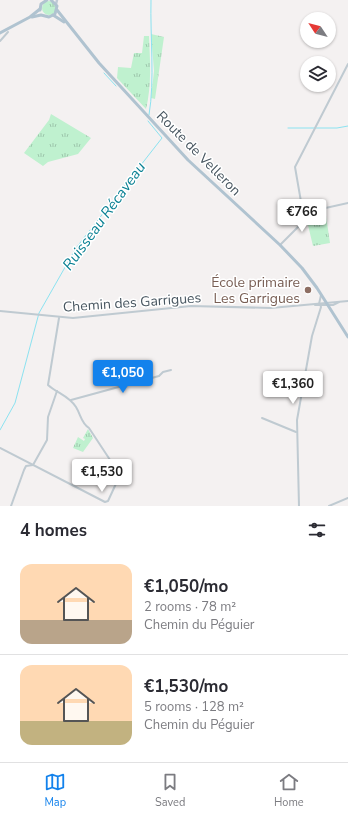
<!DOCTYPE html>
<html lang="en">
<head>
<meta charset="utf-8">
<style>
	:root { --surface:#fff; --page:#f2f2f3; --text:#2b2b33; --muted:#7c7c81; --line:#e1e1e2; --accent:#1382ec }
	body { margin:0; font-family:"Nunito Sans",sans-serif; background:var(--page); color:var(--text); height:100vh; display:flex; flex-direction:column; font-size:15px; white-space:nowrap }
	* { box-sizing:border-box; margin:0 }
	p { font-size:13px; color:var(--muted) }
	.icon { flex:none; width:22px; height:22px; fill:none; stroke:currentColor; stroke-width:2; stroke-linecap:round; stroke-linejoin:round }
	.map { position:relative; height:506px; overflow:hidden }
	.sheet { display:flex; flex-direction:column; background:var(--surface); flex:1 }
	.sheet>* { flex:none }
	.needle { width:26px; rotate:306deg }
	.tools { position:absolute; left:300px; top:12px; display:grid; gap:8px }
	.tools a { display:grid; place-items:center; width:36px; height:36px; border-radius:50%; background:var(--surface); box-shadow:0 1px 3px #0004; font-size:20px }
	.price { position:absolute; translate:-50% -34px; padding:0 9px; border-radius:4px; background:#fff; color:#222; font-size:13px; line-height:26px; filter:drop-shadow(0 1px 2px #0008) }
	.price::after { content:''; position:absolute; left:50%; top:24px; width:12px; height:9px; margin-left:-6px; background:inherit; clip-path:polygon(0 0,100% 0,50% 100%) }
	.price.active { background:var(--accent); color:#fff }
	ul { padding:0; list-style:none }
	li { display:flex; align-items:center; gap:12px; height:100px; padding:0 20px }
	li+li { border-top:1px solid var(--line) }
	li span { display:grid; place-items:center; flex:none; width:112px; height:80px; border-radius:12px; color:#555 }
	li>.icon { margin-inline-start:auto }
	span .icon { width:48px; height:48px; fill:#fffc; stroke-width:1 }
	li b { font-size:17px }
	h2 { display:flex; justify-content:space-between; align-items:center; height:48px; padding:0 20px; font-size:17px }
	.tab-bar { display:flex; justify-content:space-around; align-items:center; height:56px; border-top:1px solid var(--line); background:var(--surface); font-size:11px; color:var(--muted) }
	.tab-bar a { display:grid; justify-items:center; gap:2px }
	.tab-bar .active { color:var(--accent) }
	.map>svg:first-child { display:block }
	.grass { fill:url(#grass-tufts) }
	.lines { fill:none; stroke-linecap:round; stroke-linejoin:round }
	.stream { stroke:#8be2f0; stroke-width:1 }
	.minor { stroke:#bfcad1; stroke-width:2 }
	.tertiary { stroke:#bfcad1; stroke-width:2 }
	.secondary { stroke:#bfcbd5; stroke-width:2.5 }
	.primary { stroke:#b0c3d0; stroke-width:3 }
	.education-dot { fill:#8d6e63; stroke:#fff; stroke-width:1.5 }
	.labels { text-anchor:middle; stroke-width:3; stroke-linejoin:round; paint-order:stroke }
	.street-label { font-size:14px; fill:#485660; stroke:#fff }
	.education-label { font-size:14px; fill:#785e54; stroke:#fff; text-anchor:end }
	.water-label { font-size:15px; font-style:italic; fill:#098093; stroke:#fff }
</style>
</head>
<body>
<div class="map">
<svg width="348" height="506" viewBox="0 0 348 506">
	<defs>
		<pattern id="grass-tufts" width="24" height="20" patternUnits="userSpaceOnUse"><rect width="24" height="20" fill="#bff1cf"/><path d="M3 7l-1-3M5 7V3M7 7l1-3M15 17l-1-3M17 17v-4M19 17l1-3" fill="none" stroke="#9dc6ab"/></pattern>
	</defs>
	<rect width="100%" height="100%" fill="#f4f1f1"/>
	<g class="grass">
		<circle cx="49" cy="8" r="7"/>
		<path d="M 151,34 L 164,37 L 155,99 L 151,98 L 154,71 Z"/>
		<path d="M 144,36 L 149,36 C 150,60 152,85 146,109 L 117,78 L 118,67 L 131,68 L 134,53 L 142,53 Z"/>
		<path d="M 51,114 L 91,138 L 78,154 L 48,162 L 43,166 L 24,153 L 49,120 Z"/>
		<path d="M 325,209 L 330,243 L 313,246 L 307,221 L 312,220 L 311,212 Z"/>
		<path d="M 88,429 L 93,438 L 83,452 L 73,448 L 78,437 L 84,441 L 85,439 L 83,438 Z"/>
	</g>
	<g class="lines">
		<g class="stream">
			<path d="M 104,73 L 116,86"/>
			<path d="M 149,115 C 155,80 150,36 151,0"/>
			<path d="M 288,128 L 337,128 L 348,126"/>
			<path d="M 0,430 L 15,403 L 39,313 L 76,248 L 162,138 L 148,121"/>
		</g>
		<g class="minor">
			<path d="M 0,41 L 8,32"/>
			<path d="M 303,213 L 348,203"/>
			<path d="M 280,245 L 301,224 L 304,219 L 295,167 L 348,64"/>
			<path d="M 319,304 L 321,295"/>
			<path d="M 315,305 L 333,305 L 339,302"/>
			<path d="M 0,311 L 73,318 L 191,306 L 271,308 L 348,301"/>
			<path d="M 71,400 L 159,376 L 163,372 L 171,370"/>
			<path d="M 262,418 L 296,432"/>
			<path d="M 0,448 L 105,502 L 108,501 L 120,475 L 89,428 C 81,423 81,415 76,407 C 69,396 57,393 48,385 L 59,318"/>
			<path d="M 11,506 L 24,470 L 26,466 L 33,465 L 47,440 L 48,417 L 57,391"/>
			<path d="M 299,506 L 297,420 L 312,336 L 321,307 L 320,304"/>
		</g>
		<path class="tertiary" d="M 329,506 L 348,498"/>
		<path class="secondary" d="M 56,4 L 57,0"/>
		<g class="primary">
			<path d="M 40,10 L 41,4 L 47,0"/>
			<path d="M 57,10 L 99,63 L 188,160 L 280,245 L 302,268 L 317,288 L 348,337"/>
			<path d="M 53,15 L 64,22"/>
			<path d="M 32,17 L 41,15 L 49,17 L 55,14 L 57,6 L 51,0"/>
			<path d="M 0,33 L 30,17 L 40,9"/>
		</g>
	</g>
	<circle class="education-dot" cx="308" cy="290" r="4"/>
	<g class="labels">
		<g class="street-label">
			<text transform="translate(199 153) rotate(45)" y="5">Route de Velleron</text>
			<text transform="translate(132 302) rotate(-4)" y="5">Chemin des Garrigues</text>
		</g>
		<g class="education-label">
			<text x="300" y="287">École primaire<tspan x="300" dy="16">Les Garrigues</tspan></text>
		</g>
		<g class="water-label">
			<text transform="translate(104 216) rotate(-54)" y="5">Ruisseau Récaveau</text>
		</g>
	</g>
</svg>
<div class="tools">
<a><svg class="needle" viewBox="-14 -14 28 28"><path d="M0-13l5 13h-10z" fill="#e53935"/><path d="M0 13l5-13h-10z" fill="#7c7c81"/></svg></a>
<a><svg class="icon" aria-label="layers" viewBox="0 0 24 24"><path d="M12 4l9 5-9 5-9-5zM3 14l9 5 9-5"/></svg></a>
</div>
<b class="price" style="left:302px;top:233px">€766</b>
<b class="price active" style="left:123px;top:394px">€1,050</b>
<b class="price" style="left:293px;top:405px">€1,360</b>
<b class="price" style="left:102px;top:493px">€1,530</b>
</div>
<section class="sheet">
<h2>4 homes<svg class="icon" aria-label="filters" viewBox="0 0 24 24"><path d="M4 7h16M4 17h16"/><circle cx="9" cy="7" r="2"/><circle cx="15" cy="17" r="2"/></svg></h2>
<ul>
<li><span style="background:linear-gradient(#ffd9b3 70%,#b9a48a 0)"><svg class="icon" aria-label="home" viewBox="0 0 24 24"><path d="M3 11l9-7 9 7M6 9v11h12V9"/></svg></span><div><b>€1,050/mo</b><p>2 rooms · 78 m²</p><p>Chemin du Péguier</p></div></li>
<li><span style="background:linear-gradient(#ffd9b3 70%,#c2b280 0)"><svg class="icon" aria-label="home" viewBox="0 0 24 24"><path d="M3 11l9-7 9 7M6 9v11h12V9"/></svg></span><div><b>€1,530/mo</b><p>5 rooms · 128 m²</p><p>Chemin du Péguier</p></div></li>
</ul>
</section>
<nav class="tab-bar">
<a class="active"><svg class="icon" aria-label="map" viewBox="0 0 24 24"><path d="M3 6l6-2 6 2 6-2v14l-6 2-6-2-6 2zM9 4v14M15 6v14"/></svg>Map</a>
<a><svg class="icon" aria-label="saved" viewBox="0 0 24 24"><path d="M7 4h10v16l-5-4-5 4z"/></svg>Saved</a>
<a><svg class="icon" aria-label="home" viewBox="0 0 24 24"><path d="M3 11l9-7 9 7M6 9v11h12V9"/></svg>Home</a>
</nav>
</body>
</html>
